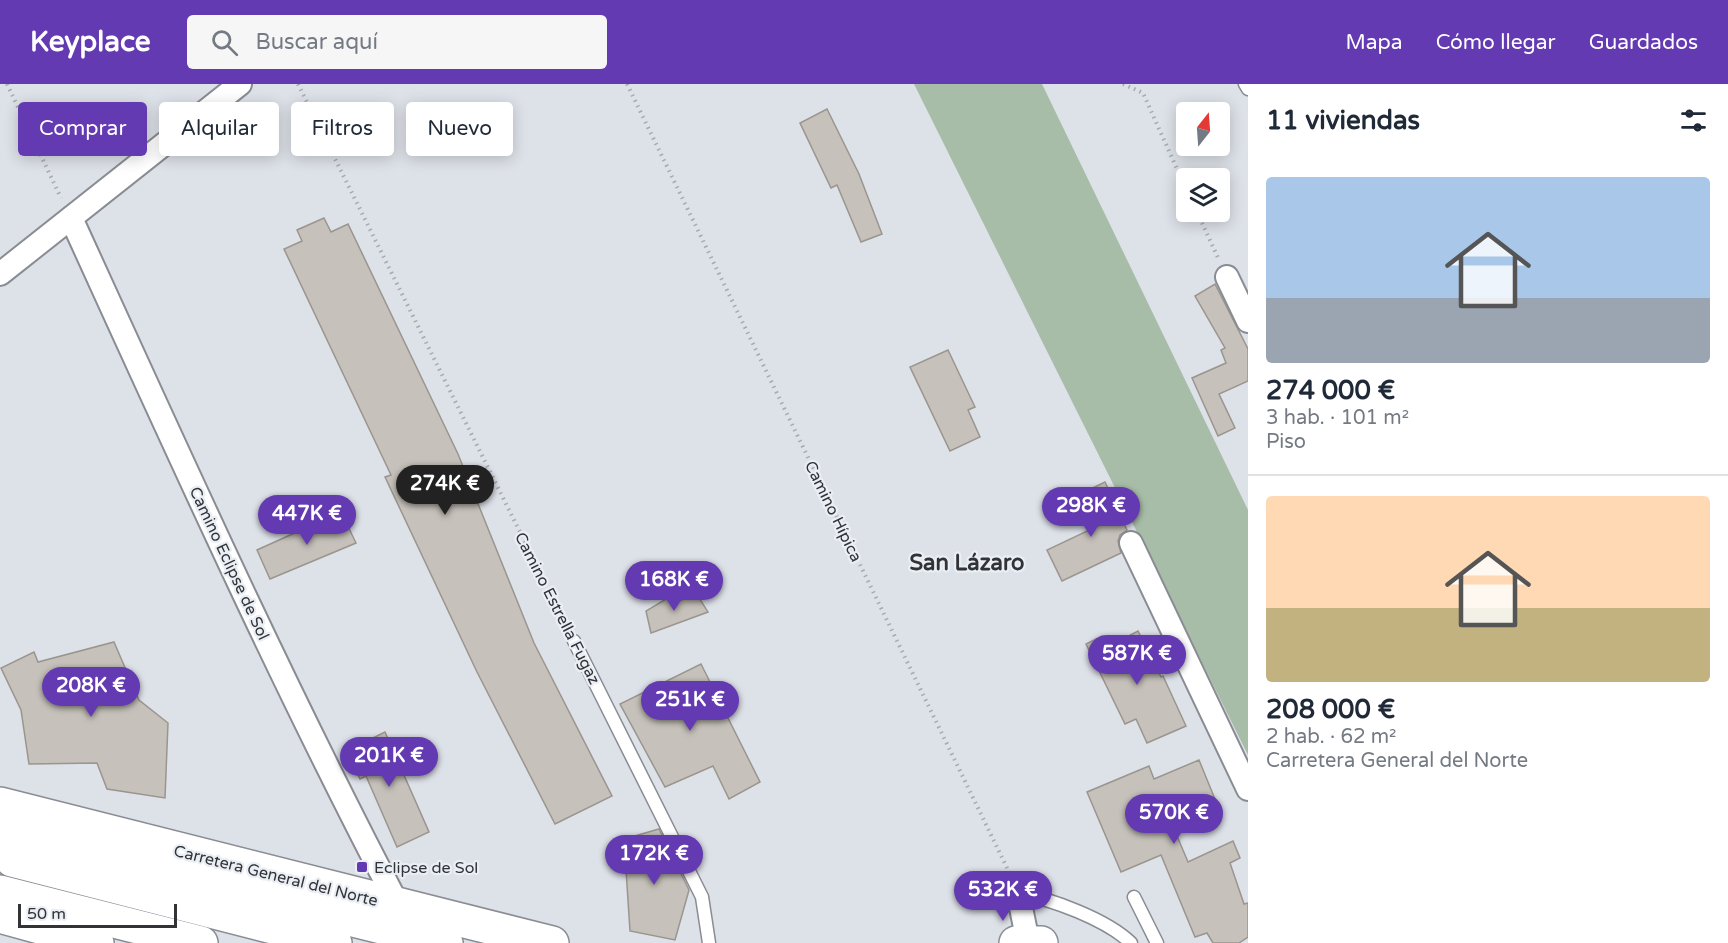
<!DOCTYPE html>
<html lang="es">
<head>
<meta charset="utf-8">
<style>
	:root { --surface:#fff; --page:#f6f6f7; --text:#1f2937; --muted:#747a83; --line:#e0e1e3; --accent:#633ab2 }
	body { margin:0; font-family:"Varela Round",sans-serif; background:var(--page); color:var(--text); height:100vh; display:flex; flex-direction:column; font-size:22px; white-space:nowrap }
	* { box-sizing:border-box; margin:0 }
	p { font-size:20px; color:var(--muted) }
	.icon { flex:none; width:33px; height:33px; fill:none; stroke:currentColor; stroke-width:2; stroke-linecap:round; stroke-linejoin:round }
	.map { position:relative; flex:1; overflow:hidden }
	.panel { display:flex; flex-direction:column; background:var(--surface); width:480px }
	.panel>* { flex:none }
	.top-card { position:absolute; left:18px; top:18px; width:570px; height:54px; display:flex; gap:12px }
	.needle { width:39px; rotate:17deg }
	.buttons { position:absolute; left:1176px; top:18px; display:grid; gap:12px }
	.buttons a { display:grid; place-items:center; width:54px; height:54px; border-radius:6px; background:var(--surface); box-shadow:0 3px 15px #0003; font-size:30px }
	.scale { position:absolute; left:18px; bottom:15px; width:159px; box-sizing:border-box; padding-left:6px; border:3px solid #323336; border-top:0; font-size:16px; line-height:21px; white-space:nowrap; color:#323336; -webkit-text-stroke:4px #eaeef5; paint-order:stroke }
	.price { position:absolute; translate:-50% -51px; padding:0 14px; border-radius:21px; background:var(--accent); color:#fff; font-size:20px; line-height:39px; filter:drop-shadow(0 2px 3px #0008) }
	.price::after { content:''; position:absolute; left:50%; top:36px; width:18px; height:14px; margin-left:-9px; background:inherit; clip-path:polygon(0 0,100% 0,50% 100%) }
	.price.current { background:#222; color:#fff }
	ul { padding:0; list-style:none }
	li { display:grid; align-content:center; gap:12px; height:318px; padding:0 18px }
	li+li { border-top:2px solid var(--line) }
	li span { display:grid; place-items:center; height:186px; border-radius:6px; color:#555 }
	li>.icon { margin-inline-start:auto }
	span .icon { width:108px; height:108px; fill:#fffc; stroke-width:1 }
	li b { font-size:26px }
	h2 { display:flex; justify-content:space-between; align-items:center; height:72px; padding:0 18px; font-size:26px }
	.tag { padding:0 21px; border-radius:6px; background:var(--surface); box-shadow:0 3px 15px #0003; font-size:21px; line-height:54px }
	.tag.current { background:var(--accent); color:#fff }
	header { display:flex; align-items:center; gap:36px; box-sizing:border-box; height:84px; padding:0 30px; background:var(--accent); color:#fff }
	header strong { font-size:28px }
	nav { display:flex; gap:33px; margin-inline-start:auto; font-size:21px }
	.search { width:420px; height:54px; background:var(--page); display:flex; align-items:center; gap:15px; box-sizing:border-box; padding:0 21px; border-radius:6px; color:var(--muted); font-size:22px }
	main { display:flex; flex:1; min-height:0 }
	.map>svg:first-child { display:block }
	.green { fill:#a8bda8 }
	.building { fill:#c6c1ba; stroke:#9a958e; stroke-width:1.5 }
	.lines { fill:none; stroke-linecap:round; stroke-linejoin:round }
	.lane-casing { stroke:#898c93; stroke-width:15 }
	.street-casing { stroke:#898c93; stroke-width:26 }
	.secondary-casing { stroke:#898c93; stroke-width:36 }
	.highway-casing { stroke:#898c93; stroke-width:36 }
	.path { stroke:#a7aaaf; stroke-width:4; stroke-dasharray:1.5 4.5; stroke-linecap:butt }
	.lane { stroke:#fff; stroke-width:12 }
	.street { stroke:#fff; stroke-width:22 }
	.secondary { stroke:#fff; stroke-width:33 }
	.highway { stroke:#fff; stroke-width:33 }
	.poi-dot { fill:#633ab2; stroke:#eaeef5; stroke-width:2 }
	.labels { text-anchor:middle; stroke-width:4.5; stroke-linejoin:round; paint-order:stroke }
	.street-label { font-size:16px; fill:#323336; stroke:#eaeef5 }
	.poi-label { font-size:16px; fill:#323336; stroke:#eaeef5; text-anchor:start }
	.district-label { font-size:22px; font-weight:bold; fill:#323336; stroke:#eaeef5 }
</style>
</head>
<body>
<header>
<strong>Keyplace</strong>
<div class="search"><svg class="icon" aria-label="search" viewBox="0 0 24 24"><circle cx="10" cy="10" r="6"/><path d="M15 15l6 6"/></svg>Buscar aquí</div>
<nav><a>Mapa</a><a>Cómo llegar</a><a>Guardados</a></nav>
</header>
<main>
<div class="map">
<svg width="1248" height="859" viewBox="0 0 1248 859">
	<rect width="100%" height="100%" fill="#dde1e8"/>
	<path class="green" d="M 914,0 L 1042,0 L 1248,426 L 1248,671 Z"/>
	<g class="building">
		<path d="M 827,25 L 859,90 L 882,150 L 861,158 L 837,101 L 831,104 L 800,39 Z"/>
		<path d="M 324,134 L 331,148 L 348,140 L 458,370 L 534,559 L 612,712 L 555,740 L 477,588 L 385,393 L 391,391 L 284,165 L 302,157 L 297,146 Z"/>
		<path d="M 1215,200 L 1248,265 L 1248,297 L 1219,310 L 1235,344 L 1218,352 L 1192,294 L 1226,279 L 1221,266 L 1225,264 L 1195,212 Z"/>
		<path d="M 948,266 L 975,323 L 968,326 L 980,353 L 950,367 L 910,283 Z"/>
		<path d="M 1105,398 L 1127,446 L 1120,451 L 1118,457 L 1121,469 L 1062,497 L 1047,466 L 1100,441 L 1084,408 Z"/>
		<path d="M 341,428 L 356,459 L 270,495 L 257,466 Z"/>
		<path d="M 696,509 L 708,528 L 651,549 L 646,527 L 671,512 L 673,520 Z"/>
		<path d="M 1138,547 L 1161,593 L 1163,592 L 1186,642 L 1147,659 L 1136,635 L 1125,640 L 1086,560 L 1102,552 L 1108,563 Z"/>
		<path d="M 114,558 L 139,616 L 168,639 L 165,714 L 107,705 L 97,679 L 29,680 L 21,626 L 1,584 L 34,568 L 38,578 Z"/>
		<path d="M 701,580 L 760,698 L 729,715 L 713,682 L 665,703 L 620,620 Z"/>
		<path d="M 385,648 L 429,748 L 397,763 L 366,692 L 360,695 L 346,667 Z"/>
		<path d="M 1199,676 L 1217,720 L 1172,740 L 1188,778 L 1233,757 L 1240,774 L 1230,779 L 1244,820 L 1248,819 L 1248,853 L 1239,859 L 1213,859 L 1207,849 L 1195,853 L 1161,771 L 1121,788 L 1087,708 L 1149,682 L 1154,695 Z"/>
		<path d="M 659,745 L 689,806 L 675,856 L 630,847 L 624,755 Z"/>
	</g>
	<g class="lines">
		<g class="lane-casing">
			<g id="lane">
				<path d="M 1245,0 L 1248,5"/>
				<path d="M 574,557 L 702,813 L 709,859"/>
				<path d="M 1018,809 C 1051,815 1106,835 1131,859"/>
				<path d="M 1134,813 L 1157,859"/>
			</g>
		</g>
		<g class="street-casing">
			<g id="street">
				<path d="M 71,134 C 176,364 280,596 398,821"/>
				<path d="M 0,190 L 240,0"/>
				<path d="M 1227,193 L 1248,237"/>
				<path d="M 1131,459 L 1248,705"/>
				<path d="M 1018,809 L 1028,858"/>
			</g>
		</g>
		<g class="secondary-casing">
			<g id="secondary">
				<path d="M 0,720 L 552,859"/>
				<path d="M 1016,859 L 1041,859"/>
			</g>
		</g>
		<g class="highway-casing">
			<g id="highway">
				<path d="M 0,752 L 87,770 L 446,859"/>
				<path d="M 12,776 L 335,859"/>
				<path d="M 0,808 L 201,859"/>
				<path d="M 0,832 L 97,859"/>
			</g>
		</g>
		<g class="path">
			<path d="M 7,0 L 61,114"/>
			<path d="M 298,0 L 567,543"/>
			<path d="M 627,0 L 1010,790"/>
			<path d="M 1123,0 L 1143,9 L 1186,105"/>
			<path d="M 1197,128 L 1219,176"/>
		</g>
		<use href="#lane" class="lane"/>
		<use href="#street" class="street"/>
		<use href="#secondary" class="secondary"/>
		<use href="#highway" class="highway"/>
	</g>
	<rect class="poi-dot" x="356" y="777" width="12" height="12" rx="3"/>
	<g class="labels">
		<g class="street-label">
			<text transform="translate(834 427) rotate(64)" y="6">Camino Hípica</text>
			<text transform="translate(230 479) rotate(65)" y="6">Camino Eclipse de Sol</text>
			<text transform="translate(558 524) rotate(63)" y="6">Camino Estrella Fugaz</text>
			<text transform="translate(276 791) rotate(14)" y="6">Carretera General del Norte</text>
		</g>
		<g class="poi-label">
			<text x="374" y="789">Eclipse de Sol</text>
		</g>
		<g class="district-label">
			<text x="967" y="486">San Lázaro</text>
		</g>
	</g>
</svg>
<div class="buttons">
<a><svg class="needle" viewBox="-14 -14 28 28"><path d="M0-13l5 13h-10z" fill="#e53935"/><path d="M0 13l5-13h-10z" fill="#747a83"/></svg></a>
<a><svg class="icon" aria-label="layers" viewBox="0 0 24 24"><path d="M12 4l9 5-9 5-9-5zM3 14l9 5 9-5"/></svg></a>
</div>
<div class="scale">50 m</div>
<b class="price current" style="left:445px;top:432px">274K €</b>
<b class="price" style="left:1091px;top:454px">298K €</b>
<b class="price" style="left:307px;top:462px">447K €</b>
<b class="price" style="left:674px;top:528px">168K €</b>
<b class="price" style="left:1137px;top:602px">587K €</b>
<b class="price" style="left:91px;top:634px">208K €</b>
<b class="price" style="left:690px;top:648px">251K €</b>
<b class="price" style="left:389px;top:704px">201K €</b>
<b class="price" style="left:1174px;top:761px">570K €</b>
<b class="price" style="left:654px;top:802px">172K €</b>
<b class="price" style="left:1003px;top:838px">532K €</b>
<div class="top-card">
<a class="tag current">Comprar</a>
<a class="tag">Alquilar</a>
<a class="tag">Filtros</a>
<a class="tag">Nuevo</a>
</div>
</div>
<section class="panel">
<h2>11 viviendas<svg class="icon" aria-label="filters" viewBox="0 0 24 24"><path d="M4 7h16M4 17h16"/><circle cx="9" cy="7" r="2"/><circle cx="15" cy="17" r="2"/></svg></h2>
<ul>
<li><span style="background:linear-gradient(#a9c7e8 65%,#9aa5b1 0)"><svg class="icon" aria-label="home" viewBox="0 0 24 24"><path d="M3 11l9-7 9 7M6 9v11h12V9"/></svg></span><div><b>274 000 €</b><p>3 hab. · 101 m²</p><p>Piso</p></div></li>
<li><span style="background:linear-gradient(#ffd9b3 60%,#c2b280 0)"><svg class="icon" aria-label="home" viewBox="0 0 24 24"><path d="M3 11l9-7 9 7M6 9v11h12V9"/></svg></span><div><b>208 000 €</b><p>2 hab. · 62 m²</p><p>Carretera General del Norte</p></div></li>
</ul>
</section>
</main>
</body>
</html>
